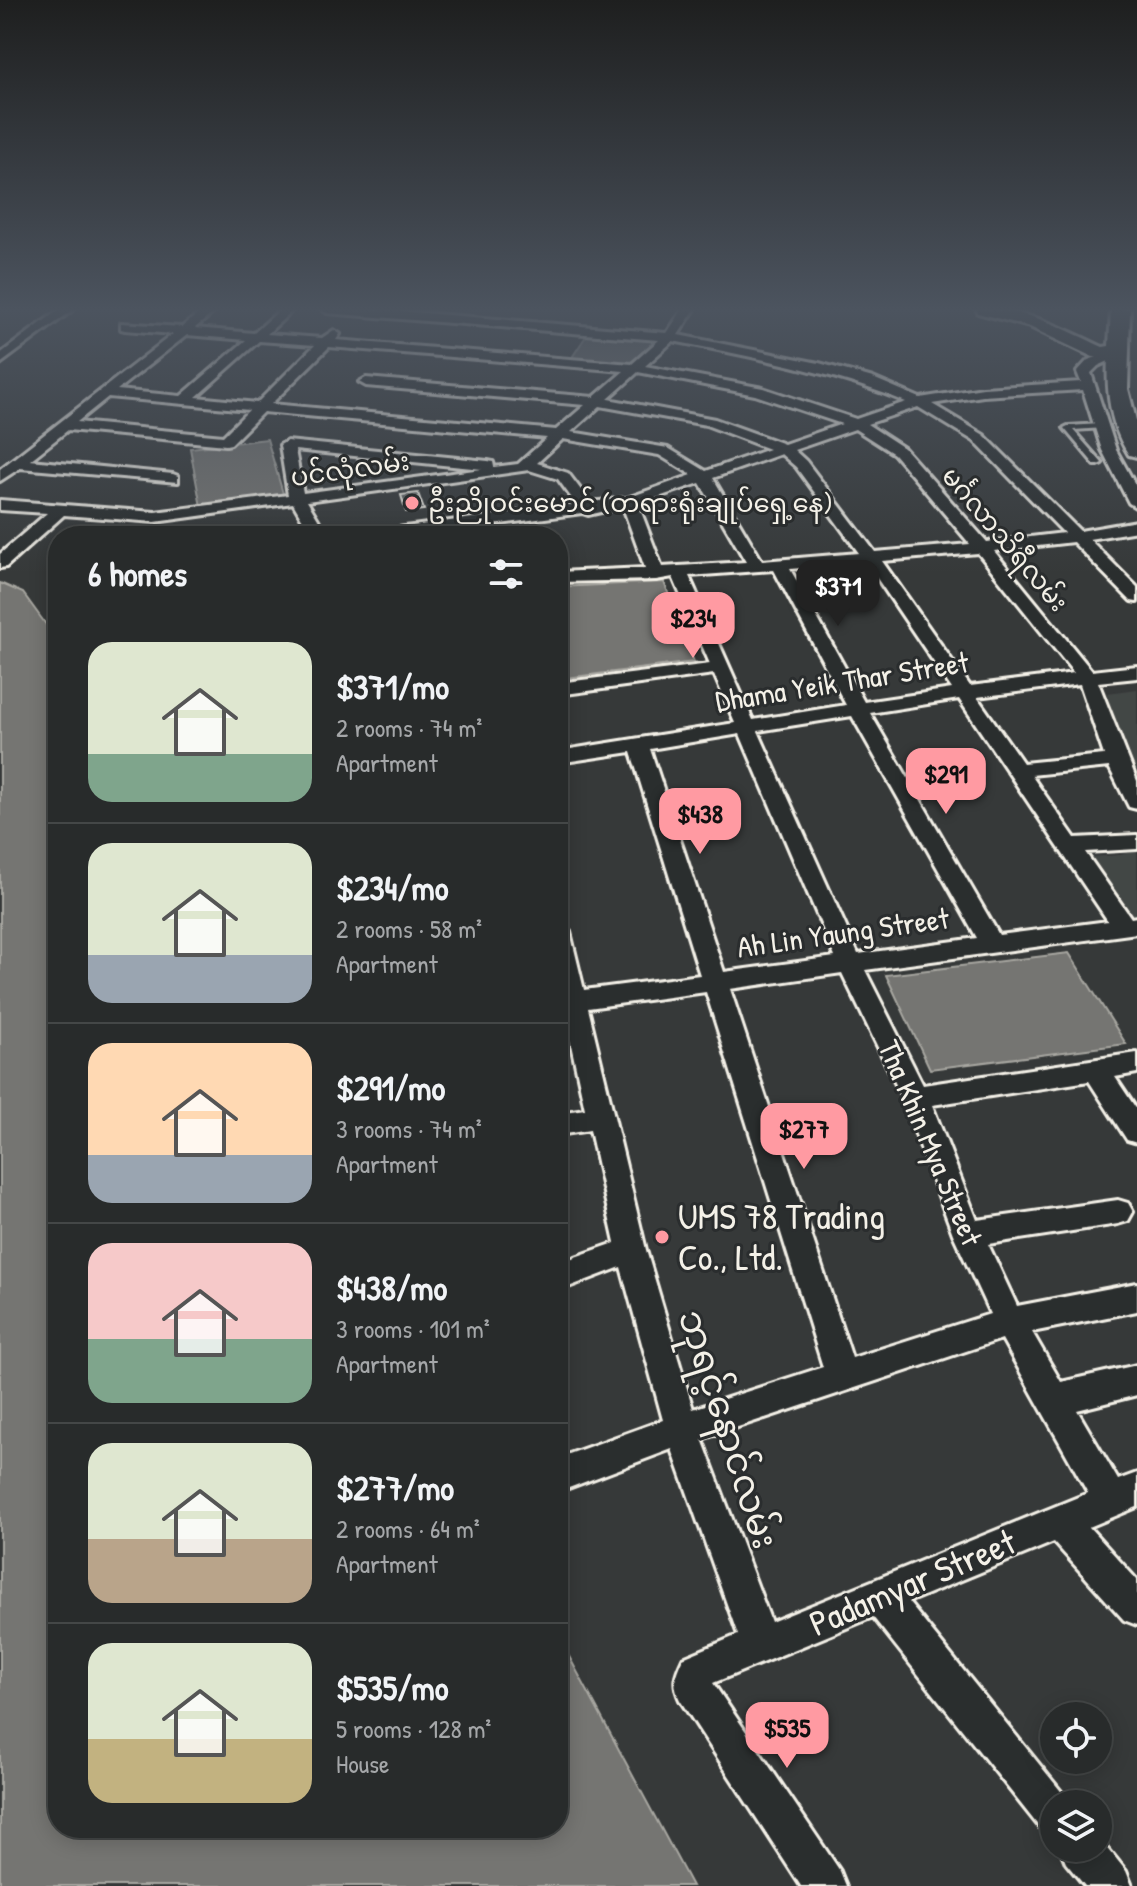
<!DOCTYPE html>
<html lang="en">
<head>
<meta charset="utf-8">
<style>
	:root { --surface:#282b2b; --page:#343737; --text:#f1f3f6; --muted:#a5a7a9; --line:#444747; --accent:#ff9aa2 }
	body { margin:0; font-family:"Patrick Hand","Noto Sans Myanmar",sans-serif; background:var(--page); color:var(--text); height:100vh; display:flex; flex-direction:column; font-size:30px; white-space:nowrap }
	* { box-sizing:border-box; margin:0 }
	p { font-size:26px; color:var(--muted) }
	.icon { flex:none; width:44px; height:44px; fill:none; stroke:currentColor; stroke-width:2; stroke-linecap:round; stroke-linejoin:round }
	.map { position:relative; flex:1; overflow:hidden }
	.drawer { position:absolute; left:48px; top:526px; width:520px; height:1312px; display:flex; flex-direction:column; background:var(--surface); border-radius:32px; box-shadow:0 4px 20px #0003,0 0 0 2px var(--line) }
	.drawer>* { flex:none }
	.buttons { position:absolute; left:1040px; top:1702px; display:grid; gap:16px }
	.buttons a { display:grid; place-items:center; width:72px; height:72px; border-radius:50%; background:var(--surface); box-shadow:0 4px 20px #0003,0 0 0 2px var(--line); font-size:40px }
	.price { position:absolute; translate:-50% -68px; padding:0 18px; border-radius:16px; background:var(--accent); color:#111; font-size:26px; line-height:52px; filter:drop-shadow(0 2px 4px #0008) }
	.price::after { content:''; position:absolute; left:50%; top:48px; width:24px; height:18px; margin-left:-12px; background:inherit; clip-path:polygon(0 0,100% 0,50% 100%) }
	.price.active { background:#222; color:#fff }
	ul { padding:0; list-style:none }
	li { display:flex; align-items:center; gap:24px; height:200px; padding:0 40px }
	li+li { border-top:2px solid var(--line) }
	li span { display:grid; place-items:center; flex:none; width:224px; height:160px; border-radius:24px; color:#555 }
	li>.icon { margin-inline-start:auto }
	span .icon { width:96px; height:96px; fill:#fffc; stroke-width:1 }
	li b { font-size:34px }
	h2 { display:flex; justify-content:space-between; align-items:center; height:96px; padding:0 40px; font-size:34px }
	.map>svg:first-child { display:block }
	.built { fill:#434645 }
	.water { fill:#757572; stroke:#a8a7a1; stroke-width:2 }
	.building { fill:#616362; stroke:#f4f1e8; stroke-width:2 }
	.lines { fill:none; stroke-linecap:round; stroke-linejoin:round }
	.service-casing { stroke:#f4f1e8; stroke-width:6 }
	.minor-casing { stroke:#f4f1e8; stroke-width:6 }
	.primary-casing { stroke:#f4f1e8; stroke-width:6 }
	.service { fill:#2a2d2e; fill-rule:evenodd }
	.minor { fill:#2a2d2e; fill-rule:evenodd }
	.primary { fill:#2a2d2e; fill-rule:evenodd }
	.poi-dot { fill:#ff9aa2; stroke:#2a2d2e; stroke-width:3 }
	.labels { text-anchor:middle; stroke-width:6; stroke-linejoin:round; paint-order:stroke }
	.far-street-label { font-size:26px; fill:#f4f1e8; stroke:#2a2d2e }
	.far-poi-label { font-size:26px; fill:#f4f1e8; stroke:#2a2d2e; text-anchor:start }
	.street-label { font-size:30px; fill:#f4f1e8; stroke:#2a2d2e }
	.near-poi-label { font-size:36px; fill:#f4f1e8; stroke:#2a2d2e; text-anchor:start }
	.near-street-label { font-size:36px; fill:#f4f1e8; stroke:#2a2d2e }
</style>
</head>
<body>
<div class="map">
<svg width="1137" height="1886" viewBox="0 0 1137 1886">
	<rect width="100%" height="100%" fill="#363939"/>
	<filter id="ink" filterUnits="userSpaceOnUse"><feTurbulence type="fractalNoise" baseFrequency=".0125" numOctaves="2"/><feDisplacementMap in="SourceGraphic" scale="16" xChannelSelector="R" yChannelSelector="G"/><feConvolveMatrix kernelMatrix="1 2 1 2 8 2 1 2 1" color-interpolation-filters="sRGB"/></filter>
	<g filter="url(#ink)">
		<g class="built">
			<path d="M 1137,689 L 1137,784 L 1119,746 L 1107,693 Z"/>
			<path d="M 1137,850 L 1137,915 L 1132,916 L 1091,857 L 1120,855 Z"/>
		</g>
		<g class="water">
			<path d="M 588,333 L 658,338 L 629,364 L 571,359 Z"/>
			<path d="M 267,439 L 284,497 L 201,507 L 190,448 Z"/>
			<path d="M 664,582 L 694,662 L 558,679 L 558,587 Z"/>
			<path d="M 0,583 L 23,593 L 58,641 L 58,1828 L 558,1828 L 558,1636 L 692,1886 L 0,1886 Z"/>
			<path d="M 1069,953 L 1126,1044 L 930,1069 L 886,975 Z"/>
		</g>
		<path class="building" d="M 418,493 L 424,510 L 406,512 L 401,495 Z"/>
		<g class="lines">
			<g class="service-casing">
				<path id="service" d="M 1101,424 L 1105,426 L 1104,428 L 1073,430 L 1102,463 L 1098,465 L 1095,465 L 1064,428 L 1068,426 Z"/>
			</g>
			<g class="minor-casing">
				<g id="minor">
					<path d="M 60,309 L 74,309 L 0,364 L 0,354 Z"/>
					<path d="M 204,309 L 218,309 L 195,328 L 254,333 L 281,309 L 294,309 L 267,334 L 322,338 L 334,330 L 340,334 L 336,340 L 632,364 L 659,340 L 327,313 L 321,309 L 375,309 L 667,333 L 683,309 L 695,309 L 678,335 L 819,363 L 873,378 L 920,398 L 983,388 L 1081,382 L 1077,372 L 1088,360 L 1118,350 L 1124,354 L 1098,366 L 1091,373 L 1116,450 L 1137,488 L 1137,508 L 1129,503 L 1102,450 L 1083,390 L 983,396 L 932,404 L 984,435 L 1080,531 L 1137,521 L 1137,531 L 1089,539 L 1137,587 L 1137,602 L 1131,601 L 1073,542 L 994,551 L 1092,671 L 1137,666 L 1137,678 L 1098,682 L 1137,781 L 1137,809 L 1129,807 L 1109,767 L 1031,775 L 1075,838 L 1137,835 L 1137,849 L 1085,852 L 1131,918 L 1137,917 L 1137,933 L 865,970 L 923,1085 L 1137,1053 L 1137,1073 L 1115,1077 L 1137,1110 L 1137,1143 L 1127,1140 L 1089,1081 L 932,1105 L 977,1220 L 1118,1200 L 1128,1203 L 1133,1212 L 1128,1221 L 1118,1224 L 988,1244 L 1017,1306 L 1137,1283 L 1137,1311 L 1032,1332 L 1061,1382 L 1137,1365 L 1137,1395 L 1077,1410 L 1118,1480 L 1137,1473 L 1137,1507 L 1089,1527 L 1137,1580 L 1137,1625 L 1124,1620 L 1054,1542 L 908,1602 L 1068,1800 L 1070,1804 L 1054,1804 L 1054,1834 L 1040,1828 L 873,1617 L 713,1683 L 840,1871 L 846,1886 L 801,1886 L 680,1700 C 672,1683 675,1675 683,1658 L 738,1635 L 672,1449 L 558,1492 L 558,1458 L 663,1420 L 621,1267 L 558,1291 L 558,1263 L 615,1243 L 590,1130 L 558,1135 L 558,1113 L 585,1109 L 564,1012 L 558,1012 L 558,924 L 566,926 L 570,932 L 584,990 L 700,975 L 631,752 L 558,763 L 558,751 L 735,723 L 714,674 L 558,695 L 558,683 L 710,664 L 673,577 L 656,580 L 558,582 L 558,572 L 645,568 L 623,507 L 588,515 L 582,513 L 411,536 L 367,536 L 375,531 L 576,504 L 558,479 L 529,470 L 307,501 L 328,536 L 312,536 L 293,503 L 155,522 L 64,515 L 6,567 L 0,568 L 0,554 L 47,513 L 0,510 L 0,500 L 155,512 L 288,495 L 280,445 L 287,441 L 488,461 L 493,462 L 494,467 L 518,464 L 547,438 L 263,412 L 231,444 L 226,445 L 68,430 L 30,460 L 173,474 L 178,476 L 178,482 L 20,468 L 0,481 L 0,469 L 173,334 L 125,330 L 121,329 L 121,323 L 182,327 ZM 187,335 L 246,340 L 181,396 L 117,390 ZM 259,341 L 315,345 L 257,403 L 196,397 ZM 673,341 C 752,357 831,371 906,402 L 856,419 L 763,388 L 645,366 ZM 329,347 L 624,371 L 594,397 L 366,378 L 359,382 L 366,386 L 585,405 L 556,430 L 271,404 ZM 638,372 L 755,395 L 842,424 L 784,444 L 715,419 L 608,399 ZM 108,397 L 249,410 L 223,436 L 77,422 ZM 600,406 L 706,425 L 769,449 L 706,471 L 668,448 L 571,432 ZM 918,407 L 974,441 L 1064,533 L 987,542 L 904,448 L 867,424 ZM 855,429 L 894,454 L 970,544 L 875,552 L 806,461 L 794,450 ZM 563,439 L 659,455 L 692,475 L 627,498 L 590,502 L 568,473 L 537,463 ZM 295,450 L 482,469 L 303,493 ZM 781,454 L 796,467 L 859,553 L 762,561 L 713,478 ZM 700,483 L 746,562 L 662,567 L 638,504 ZM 978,553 L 1074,673 L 970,686 L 882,561 ZM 866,562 L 952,689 L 864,702 L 790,569 ZM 774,570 L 846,705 L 753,720 L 689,576 ZM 1080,684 L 1104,755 L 1023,763 L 977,697 ZM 959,699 L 1108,921 L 999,935 L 870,713 ZM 852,716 L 977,938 L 858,954 L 758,731 ZM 740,734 L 835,957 L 724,972 L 650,749 ZM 842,973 L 902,1097 L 953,1234 L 990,1314 L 852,1358 L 730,989 ZM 706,992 L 823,1367 L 693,1409 L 646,1250 L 588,1008 ZM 1002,1339 L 1088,1493 L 771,1622 L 702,1439 Z"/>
					<path d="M 1098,1836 L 1126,1871 L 1132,1886 L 1085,1886 L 1066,1863 L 1060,1848 L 1098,1848 Z"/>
				</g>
			</g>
			<g class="primary-casing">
				<path id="primary" d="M 976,309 C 1028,309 1056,325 1103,347 L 1109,346 L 1111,309 L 1130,309 L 1128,389 L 1137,424 L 1137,457 L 1129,455 C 1110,426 1106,392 1108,358 L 1093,357 L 1030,327 L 978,313 Z"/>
			</g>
			<use href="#service" class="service"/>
			<use href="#minor" class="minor"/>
			<use href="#primary" class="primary"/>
		</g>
	</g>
	<linearGradient id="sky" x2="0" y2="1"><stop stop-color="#1e1f1f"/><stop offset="0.54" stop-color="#4c545f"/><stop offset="1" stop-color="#4c545f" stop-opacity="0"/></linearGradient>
	<rect width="1137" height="573" fill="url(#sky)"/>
	<g class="poi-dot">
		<circle cx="412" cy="503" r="8"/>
		<circle cx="662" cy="1237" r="8"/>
	</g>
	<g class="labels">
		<g class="far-street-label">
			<text transform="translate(350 469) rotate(-8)" y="9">ပင်လုံလမ်း</text>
			<text transform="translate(1005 539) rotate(50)" y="9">မင်္ဂလာသိရီလမ်း</text>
		</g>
		<g class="far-poi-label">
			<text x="428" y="512">ဦးညိုဝင်းမောင် (တရားရုံးချုပ်ရှေ့နေ)</text>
		</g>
		<g class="street-label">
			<text transform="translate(842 682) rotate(-9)" y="10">Dhama Yeik Thar Street</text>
			<text transform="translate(843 933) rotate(-8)" y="10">Ah Lin Yaung Street</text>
			<text transform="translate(930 1143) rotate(67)" y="10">Tha Khin Mya Street</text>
		</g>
		<g class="near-poi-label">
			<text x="678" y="1229">UMS 78 Trading<tspan x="678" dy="41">Co., Ltd.</tspan></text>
		</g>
		<g class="near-street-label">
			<text transform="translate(729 1429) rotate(72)" y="13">ဘုရင့်နောင်လမ်း</text>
			<text transform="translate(912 1582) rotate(-23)" y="13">Padamyar Street</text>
		</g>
	</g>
</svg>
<div class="buttons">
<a><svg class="icon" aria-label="locate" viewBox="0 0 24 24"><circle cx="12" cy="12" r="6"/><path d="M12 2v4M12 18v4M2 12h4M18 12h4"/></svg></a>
<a><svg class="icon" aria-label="layers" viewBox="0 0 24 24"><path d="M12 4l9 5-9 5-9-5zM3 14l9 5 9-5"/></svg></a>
</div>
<b class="price active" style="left:838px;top:628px">$371</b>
<b class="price" style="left:693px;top:660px">$234</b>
<b class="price" style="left:946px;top:816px">$291</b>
<b class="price" style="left:700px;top:856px">$438</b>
<b class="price" style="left:804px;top:1171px">$277</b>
<b class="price" style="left:787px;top:1770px">$535</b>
<section class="drawer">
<h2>6 homes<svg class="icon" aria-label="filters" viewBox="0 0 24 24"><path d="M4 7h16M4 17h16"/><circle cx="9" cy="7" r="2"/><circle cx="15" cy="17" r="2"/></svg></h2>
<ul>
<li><span style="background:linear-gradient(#dfe7d0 70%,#7fa58c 0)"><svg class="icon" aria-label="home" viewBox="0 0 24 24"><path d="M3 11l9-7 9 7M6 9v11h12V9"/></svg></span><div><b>$371/mo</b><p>2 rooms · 74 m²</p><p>Apartment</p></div></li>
<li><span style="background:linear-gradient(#dfe7d0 70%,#9aa5b1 0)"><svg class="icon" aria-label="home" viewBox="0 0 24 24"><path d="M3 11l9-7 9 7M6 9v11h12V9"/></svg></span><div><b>$234/mo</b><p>2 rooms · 58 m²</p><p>Apartment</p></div></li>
<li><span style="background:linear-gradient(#ffd9b3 70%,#9aa5b1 0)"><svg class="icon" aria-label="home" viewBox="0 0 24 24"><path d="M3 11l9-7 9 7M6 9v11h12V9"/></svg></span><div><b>$291/mo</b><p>3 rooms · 74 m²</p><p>Apartment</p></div></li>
<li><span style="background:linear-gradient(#f6c9c9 60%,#7fa58c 0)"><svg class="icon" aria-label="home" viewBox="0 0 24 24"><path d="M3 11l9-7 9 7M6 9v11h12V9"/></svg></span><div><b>$438/mo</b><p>3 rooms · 101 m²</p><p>Apartment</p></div></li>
<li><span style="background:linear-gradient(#dfe7d0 60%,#b9a48a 0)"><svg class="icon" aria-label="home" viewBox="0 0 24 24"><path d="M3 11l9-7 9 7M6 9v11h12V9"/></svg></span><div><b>$277/mo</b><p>2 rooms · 64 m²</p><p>Apartment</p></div></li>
<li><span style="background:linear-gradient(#dfe7d0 60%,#c2b280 0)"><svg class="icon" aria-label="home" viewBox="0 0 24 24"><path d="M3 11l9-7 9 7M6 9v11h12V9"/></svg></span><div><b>$535/mo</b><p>5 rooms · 128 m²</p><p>House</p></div></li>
</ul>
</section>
</div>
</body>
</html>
